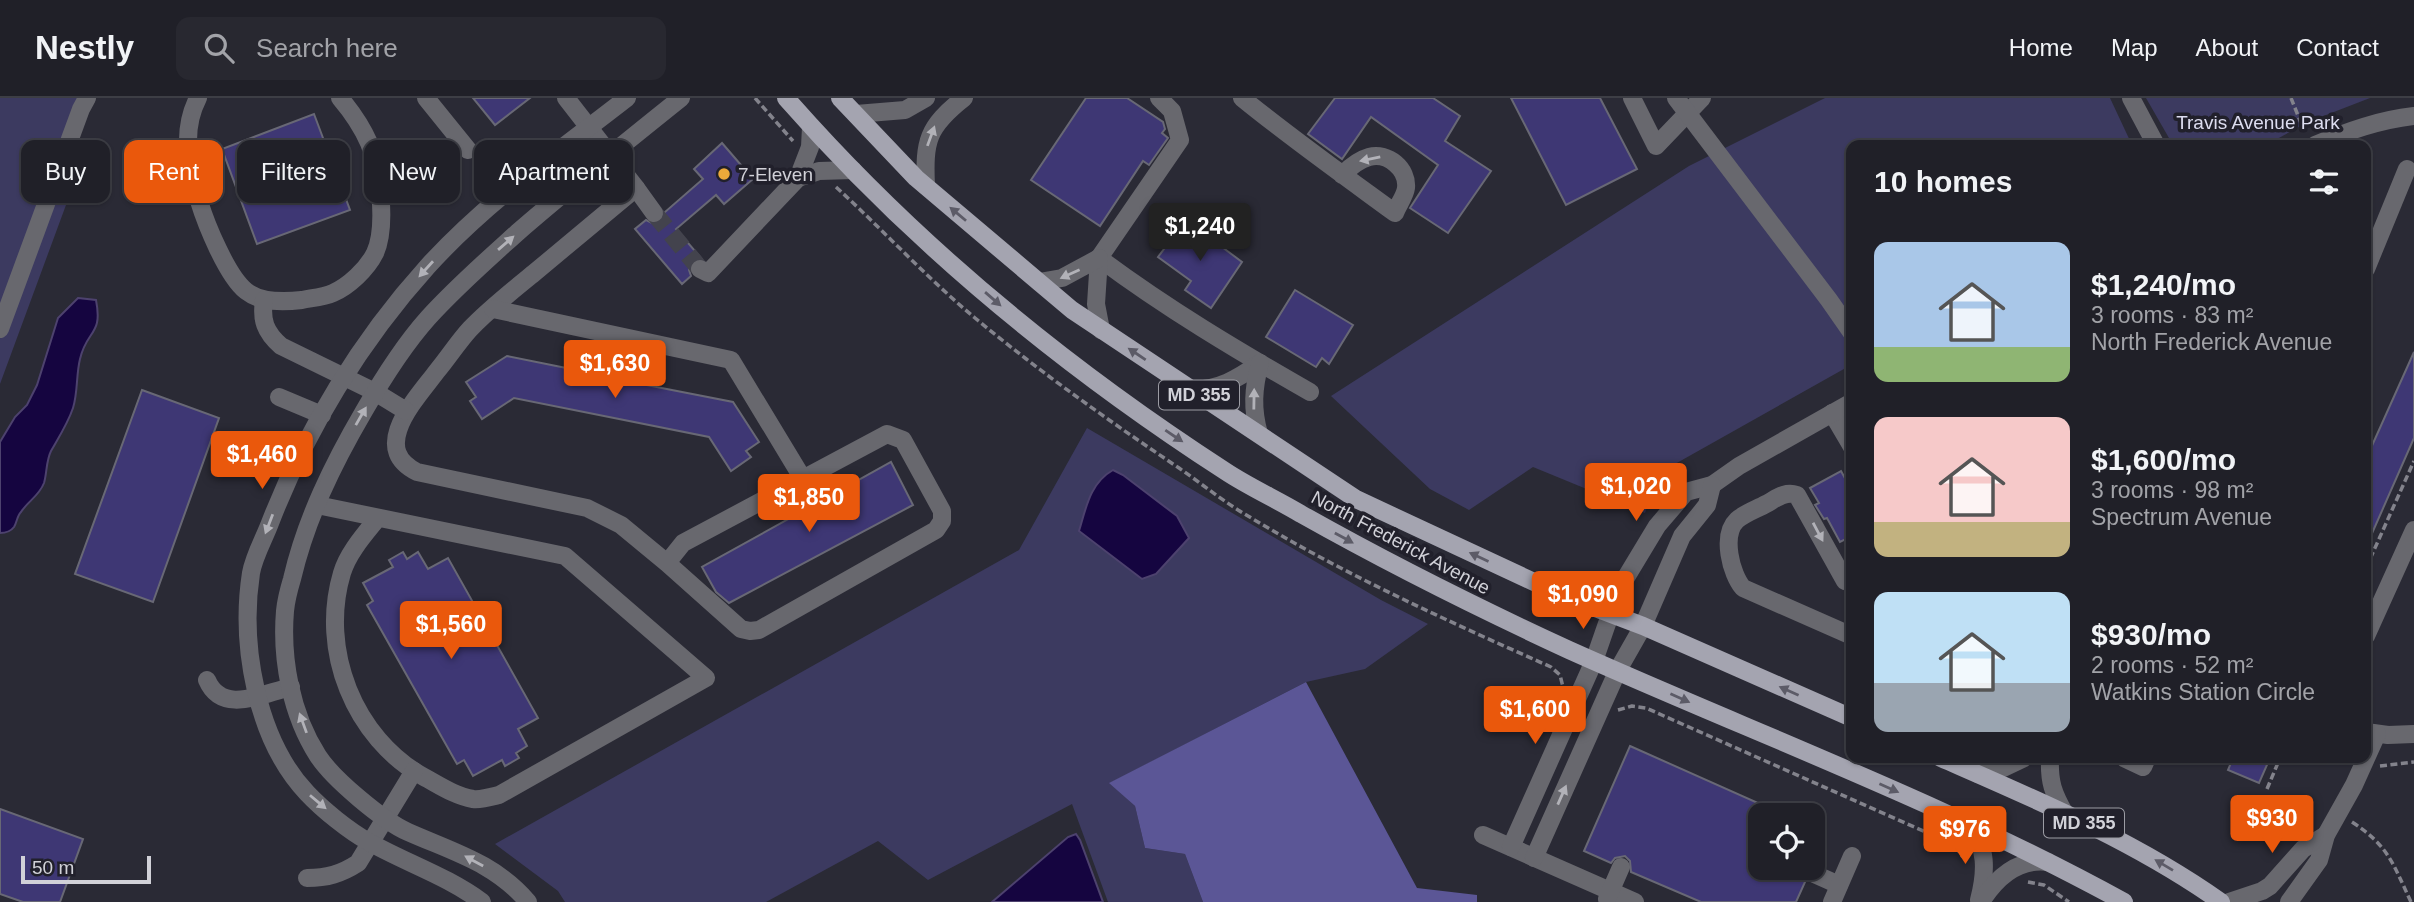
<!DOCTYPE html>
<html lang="en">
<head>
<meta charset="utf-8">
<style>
	:root { --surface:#202028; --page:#282830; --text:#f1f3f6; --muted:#a2a3a8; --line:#3d3e45; --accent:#ea580c }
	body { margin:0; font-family:Arial,sans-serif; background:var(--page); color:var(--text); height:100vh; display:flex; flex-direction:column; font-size:26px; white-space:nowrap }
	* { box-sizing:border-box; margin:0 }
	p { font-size:23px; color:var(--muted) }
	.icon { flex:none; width:38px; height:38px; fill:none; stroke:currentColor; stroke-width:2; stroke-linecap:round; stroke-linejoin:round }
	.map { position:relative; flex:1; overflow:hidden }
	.side { position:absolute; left:1846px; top:42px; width:525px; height:623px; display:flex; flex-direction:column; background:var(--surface); border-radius:14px; box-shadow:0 2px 5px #0004,0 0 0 2px var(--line) }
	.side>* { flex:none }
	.banner { position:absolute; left:21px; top:42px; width:665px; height:63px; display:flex; gap:14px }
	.tools { position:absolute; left:1748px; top:705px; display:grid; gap:14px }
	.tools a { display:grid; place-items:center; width:77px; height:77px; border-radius:14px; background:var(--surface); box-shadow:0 2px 5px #0004,0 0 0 2px var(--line); font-size:35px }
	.scale { position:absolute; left:21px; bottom:18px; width:130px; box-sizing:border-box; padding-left:7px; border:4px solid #d1d1d8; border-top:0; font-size:19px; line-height:24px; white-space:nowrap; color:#d1d1d8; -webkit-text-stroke:5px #21202b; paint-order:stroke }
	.price { position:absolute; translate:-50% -60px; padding:0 16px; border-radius:7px; background:var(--accent); color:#fff; font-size:23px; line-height:46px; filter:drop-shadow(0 2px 4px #0008) }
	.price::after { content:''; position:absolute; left:50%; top:42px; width:21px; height:16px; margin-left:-10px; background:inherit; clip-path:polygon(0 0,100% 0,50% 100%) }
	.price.active { background:#222; color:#fff }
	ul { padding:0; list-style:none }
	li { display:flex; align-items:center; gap:21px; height:175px; padding:0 28px }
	li span { display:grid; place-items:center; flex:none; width:196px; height:140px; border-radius:14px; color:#555 }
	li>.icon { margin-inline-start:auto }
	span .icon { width:84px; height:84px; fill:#fffc; stroke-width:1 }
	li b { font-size:30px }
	h2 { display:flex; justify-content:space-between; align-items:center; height:84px; padding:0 28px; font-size:30px }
	.tag { padding:0 24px; border-radius:14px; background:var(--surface); box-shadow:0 2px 5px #0004,0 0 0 2px var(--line); font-size:24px; line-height:63px }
	.tag.active { background:var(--accent); color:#fff }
	header { display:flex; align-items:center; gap:42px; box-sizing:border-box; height:98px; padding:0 35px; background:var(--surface); border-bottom:2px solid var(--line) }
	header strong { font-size:33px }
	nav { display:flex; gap:38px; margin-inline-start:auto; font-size:24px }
	.search { width:490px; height:63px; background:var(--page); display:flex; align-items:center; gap:18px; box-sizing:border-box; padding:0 24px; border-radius:14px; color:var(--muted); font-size:26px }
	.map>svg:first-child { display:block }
	.green { fill:#3c3a60 }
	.forest { fill:#5b5696 }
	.water { fill:#150540; stroke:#4d426e; stroke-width:2 }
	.building { fill:#3e3774; stroke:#686875; stroke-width:2 }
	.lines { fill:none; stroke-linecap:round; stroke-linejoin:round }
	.minor-tunnel { stroke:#43434d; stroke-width:18; stroke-dasharray:18 9; stroke-linecap:butt }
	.path { stroke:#83838c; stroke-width:3.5; stroke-dasharray:7 3.5; stroke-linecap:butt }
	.minor { stroke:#68686e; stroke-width:18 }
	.major { stroke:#a4a4b0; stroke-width:18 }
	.oneway { fill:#b2b2b8 }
	.oneway2 { fill:#5c5b67 }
	.poi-dot { fill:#eca93a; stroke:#21202b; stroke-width:2.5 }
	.labels { text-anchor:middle; stroke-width:7; stroke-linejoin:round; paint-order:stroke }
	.shield { fill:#21202b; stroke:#9c9ca4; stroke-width:2 }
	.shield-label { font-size:18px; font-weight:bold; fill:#d1d1d8 }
	.park-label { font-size:19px; fill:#ddddf0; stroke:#21202b }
	.poi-label { font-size:19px; fill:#d1d1d8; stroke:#21202b; text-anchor:start }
	.street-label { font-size:19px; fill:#d1d1d8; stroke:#21202b }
</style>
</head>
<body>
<header>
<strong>Nestly</strong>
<div class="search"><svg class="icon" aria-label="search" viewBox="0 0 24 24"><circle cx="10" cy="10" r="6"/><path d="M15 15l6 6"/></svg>Search here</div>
<nav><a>Home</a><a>Map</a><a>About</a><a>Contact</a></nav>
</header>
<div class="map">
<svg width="2414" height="804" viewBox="0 0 2414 804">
	<rect width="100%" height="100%" fill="#2a2a35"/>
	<g class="green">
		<path d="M 0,0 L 78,0 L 57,55 L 80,69 L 0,286 Z"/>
		<path d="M 1825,0 L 2110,0 L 2132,47 L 1852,47 L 1851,267 L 1659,375 L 1645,415 L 1533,369 L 1469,412 L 1430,391 L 1331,298 L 1689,68 Z"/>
		<path d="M 2146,0 L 2370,0 L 2308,24 L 2266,47 L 2173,47 Z"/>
		<path d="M 1087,330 L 1381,502 L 1428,526 L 1365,571 L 1306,584 L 1110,685 L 1135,708 L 1145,750 L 1185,756 L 1203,804 L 1108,804 L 1072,706 L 928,782 L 878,743 L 766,804 L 565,804 L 558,793 L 495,746 L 1019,452 Z"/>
	</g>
	<path class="forest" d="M 1306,584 L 1417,790 L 1477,797 L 1477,804 L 1203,804 L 1185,756 L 1145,750 L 1135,708 L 1109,685 Z"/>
	<g class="water">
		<path d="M 78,200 L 96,202 C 103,238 87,231 80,261 C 76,277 78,294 73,310 C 68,325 59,339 51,353 C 46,363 47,375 44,385 C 39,398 28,403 21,414 C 17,418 17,424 14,429 C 11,433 5,435 0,435 L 0,344 L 15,319 L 27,307 L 37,287 L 58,220 Z"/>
		<path d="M 1113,372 L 1123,377 L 1177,418 L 1189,440 L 1156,476 L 1142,481 L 1079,433 C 1086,410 1090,385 1113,372 Z"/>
		<path d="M 1076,736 L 1080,742 L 1103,804 L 992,804 L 1068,739 Z"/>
	</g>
	<g class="building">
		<path d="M 473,0 L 530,0 L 495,27 Z"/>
		<path d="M 1086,0 L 1127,0 L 1163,24 L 1165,31 L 1162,35 L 1168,40 L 1149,67 L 1143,63 L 1100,128 L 1031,82 Z"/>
		<path d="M 1335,0 L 1433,0 L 1460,18 L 1445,43 L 1491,73 L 1448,135 L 1410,110 L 1438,67 L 1371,19 L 1342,61 L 1308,36 Z"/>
		<path d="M 1511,0 L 1600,0 L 1637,71 L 1566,107 Z"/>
		<path d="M 314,16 L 350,112 L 257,146 L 222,51 Z"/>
		<path d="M 722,45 L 753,81 L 724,106 L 716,97 L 676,131 L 701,160 L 694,161 L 690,165 L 689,172 L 691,178 L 682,186 L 635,131 L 646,122 L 654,126 L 661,124 L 665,114 L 703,81 L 694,71 Z"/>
		<path d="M 1186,122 L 1242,164 L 1211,210 L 1185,192 L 1191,183 L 1158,159 Z"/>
		<path d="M 1295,192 L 1353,227 L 1329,266 L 1322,260 L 1316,269 L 1266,239 Z"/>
		<path d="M 617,252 L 633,256 L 630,270 L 639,271 L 636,285 L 733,304 L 759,344 L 746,353 L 751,359 L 731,373 L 709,339 L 514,300 L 482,321 L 470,303 L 476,299 L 466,284 L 507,258 L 601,277 L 604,264 L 614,266 Z"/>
		<path d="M 2414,254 L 2414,340 L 2366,449 L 2366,361 Z"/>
		<path d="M 142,292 L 219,320 L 153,504 L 75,476 Z"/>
		<path d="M 891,364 L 913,407 L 729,505 L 716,494 L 702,469 Z"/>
		<path d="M 1841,373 L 1852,393 L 1852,438 L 1840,444 L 1827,420 L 1824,421 L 1815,407 L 1819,405 L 1810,390 Z"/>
		<path d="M 403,454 L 407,461 L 418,454 L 428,471 L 448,460 L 538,620 L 518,631 L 527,648 L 516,655 L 519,660 L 505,668 L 502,662 L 473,678 L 464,662 L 457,666 L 367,507 L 373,503 L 363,485 L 393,469 L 389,462 Z"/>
		<path d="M 1630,648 L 1787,718 L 1760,718 L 1760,770 L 1799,770 L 1800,780 L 1805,784 L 1796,804 L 1701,804 L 1631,774 L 1630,763 L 1625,758 L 1615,760 L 1611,765 L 1584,753 Z"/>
		<path d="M 2233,660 L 2270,660 L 2259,685 L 2228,672 Z"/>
		<path d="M 0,711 L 83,741 L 60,804 L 23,804 L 0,796 Z"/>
	</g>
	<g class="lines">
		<path class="minor-tunnel" d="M 654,115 L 700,171"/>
		<g class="path">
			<path d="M 755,0 L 793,43"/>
			<path d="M 2291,0 L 2303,30"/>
			<path d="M 836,89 C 883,132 926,179 975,220 C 1040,274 1109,323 1179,370 C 1202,386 1224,404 1248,418 C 1345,477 1448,523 1551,569 L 1560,577 L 1563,589"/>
			<path d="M 2366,470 L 2414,363"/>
			<path d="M 1618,612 L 1632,608 L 1646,610 L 1948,744 L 1956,749 L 1962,758 L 1966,756"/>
			<path d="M 2380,668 L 2414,664"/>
			<path d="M 2267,691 L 2280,660"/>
			<path d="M 2352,724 C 2389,748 2393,766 2411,804"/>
			<path d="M 2028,784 L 2044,787 L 2069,804"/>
		</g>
		<g class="minor">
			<path d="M 198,0 C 180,35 190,68 199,103 C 206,126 227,178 246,193 C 261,205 284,204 302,202 C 312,200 324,199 333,195 C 349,188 367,171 375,155 C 387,129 380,71 369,45 C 362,29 351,13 340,0"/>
			<path d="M 426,0 L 468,52"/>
			<path d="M 566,0 L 636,90 C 602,118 568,147 534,175 C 512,193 489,211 470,231 C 458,244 448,260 437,273 C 417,300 368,350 417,374 L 587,410 L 621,427 L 667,465 L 683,445 L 887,336 L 903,342 L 942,413 L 942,423 L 936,432 L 759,532 L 750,533 L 741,531 L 667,465"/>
			<path d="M 1159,0 L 1172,13 L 1180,42 L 1099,160 C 1166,210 1238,253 1310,294"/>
			<path d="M 1242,0 C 1291,40 1343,77 1395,115 C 1398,107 1405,98 1406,90 C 1408,71 1388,54 1369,59 C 1358,62 1350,69 1342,77"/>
			<path d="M 1632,0 L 1656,48 L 1702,0"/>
			<path d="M 1676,0 L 1829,202 L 1852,235"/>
			<path d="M 2131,0 L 2156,47"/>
			<path d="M 856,16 L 905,12 L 926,0"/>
			<path d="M 2315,47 C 2348,33 2379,22 2414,18"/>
			<path d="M 798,80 L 819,73 L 853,72"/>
			<path d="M 926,88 C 924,43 927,29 964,0"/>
			<path d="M 636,90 L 654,115"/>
			<path d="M 1099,160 L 1096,206 L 1101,232"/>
			<path d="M 700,171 L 708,175 L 798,80 L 810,49 L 811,29"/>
			<path d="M 2366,171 L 2407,71"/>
			<path d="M 1039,184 L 1062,180 L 1099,160"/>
			<path d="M 264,202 C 261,222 265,234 281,248 L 375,294 L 406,313"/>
			<path d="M 493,211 L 731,262 L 803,381"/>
			<path d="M 0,231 L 81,11 L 87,0"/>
			<path d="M 1191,292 C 1219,292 1237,281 1260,265"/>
			<path d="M 279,299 L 322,317"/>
			<path d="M 1832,315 L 1852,349"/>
			<path d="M 1259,336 C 1252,311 1253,291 1260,265"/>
			<path d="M 317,407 L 565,458 L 706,580 L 499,697 C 491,699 481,702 473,701 C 455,698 439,687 424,679 C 354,640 319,552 342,475 C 348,455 364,437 377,421"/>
			<path d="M 1845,483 L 1797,397 C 1785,393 1777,400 1766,406 C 1757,411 1745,415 1737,422 C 1721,437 1731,476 1743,490 L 1852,538"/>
			<path d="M 2366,538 L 2414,432"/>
			<path d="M 207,582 C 222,617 261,596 291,589"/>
			<path d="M 2366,634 L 2388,637 L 2414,636"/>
			<path d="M 2050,660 C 2049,684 2053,695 2065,716"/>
			<path d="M 2124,660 L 2143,669 L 2147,660"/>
			<path d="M 1978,676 L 2003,670 L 2024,660"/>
			<path d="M 1968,726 C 1988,748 1986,775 1979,802"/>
			<path d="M 1483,737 L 1635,804"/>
			<path d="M 1511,749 L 1594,563 L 1619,491 L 1657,428 L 1686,394 L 1712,387 L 1739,368 L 1852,304"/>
			<path d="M 1534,760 L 1618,572 L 1643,528 L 1682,438 L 1707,407 L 1712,387"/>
			<path d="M 1810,774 L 1839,787"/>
			<path d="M 307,780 C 327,780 341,776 358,765 L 414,673"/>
			<path d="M 1607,801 L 1621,769"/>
			<path d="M 482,804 C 447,778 406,765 369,744 C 349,733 323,712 307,695 C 256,641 240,546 251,475 C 254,458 264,441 270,425 C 306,332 361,242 428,168 C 486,104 559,53 627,0"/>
			<path d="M 528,804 C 495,765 453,754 408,734 C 383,723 333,681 318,658 C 291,616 281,561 285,513 C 286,502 289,491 292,481 C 306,421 333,366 364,313 C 383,280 403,248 428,220 C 456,189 487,162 518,134 C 571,88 626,44 681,0"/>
			<path d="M 1832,804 L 1852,758"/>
			<path d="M 1981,804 C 1996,780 2018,760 2048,764"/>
			<path d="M 2229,804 L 2262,793 L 2270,788 L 2303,751 L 2326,737"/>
			<path d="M 2289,804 L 2319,762 L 2326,737 L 2354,687 L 2377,636"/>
		</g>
		<g class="major">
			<path d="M 786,0 C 913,145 1063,268 1225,373 C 1249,389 1276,401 1301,416 C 1388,465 1478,510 1569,552 C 1754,635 1946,706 2124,804"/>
			<path d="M 840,0 L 916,80 L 1072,212 L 1356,401 L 1564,498 L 1643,528 L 1852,620"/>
			<path d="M 1941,660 C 2037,702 2135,743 2221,804"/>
		</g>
	</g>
	<defs><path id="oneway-solid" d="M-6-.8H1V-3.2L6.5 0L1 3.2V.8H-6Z" transform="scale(1.75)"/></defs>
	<g class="oneway">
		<use href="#oneway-solid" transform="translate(931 38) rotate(-70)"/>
		<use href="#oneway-solid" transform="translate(1370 61) rotate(168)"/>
		<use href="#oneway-solid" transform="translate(506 145) rotate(-41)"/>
		<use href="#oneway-solid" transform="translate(426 171) rotate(132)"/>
		<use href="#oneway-solid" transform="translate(1070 176) rotate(156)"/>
		<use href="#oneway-solid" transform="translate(1254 301) rotate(-89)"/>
		<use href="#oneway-solid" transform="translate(361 318) rotate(-60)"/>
		<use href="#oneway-solid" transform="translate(269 426) rotate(111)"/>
		<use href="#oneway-solid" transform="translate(1818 434) rotate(62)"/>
		<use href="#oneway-solid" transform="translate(303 625) rotate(-110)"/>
		<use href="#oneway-solid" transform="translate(1562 697) rotate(-66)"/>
		<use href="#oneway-solid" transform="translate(318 704) rotate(40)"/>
		<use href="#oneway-solid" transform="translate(474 763) rotate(-151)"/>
	</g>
	<g class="oneway2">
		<use href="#oneway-solid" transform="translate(958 116) rotate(-140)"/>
		<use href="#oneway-solid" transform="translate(993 201) rotate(41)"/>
		<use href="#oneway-solid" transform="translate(1137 256) rotate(-146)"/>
		<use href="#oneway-solid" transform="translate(1174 338) rotate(34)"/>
		<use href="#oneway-solid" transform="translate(1344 440) rotate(29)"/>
		<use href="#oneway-solid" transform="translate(1479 459) rotate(-155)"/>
		<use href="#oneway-solid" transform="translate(1789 593) rotate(-156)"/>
		<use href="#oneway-solid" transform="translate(1680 600) rotate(24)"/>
		<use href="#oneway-solid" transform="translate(1889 690) rotate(24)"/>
		<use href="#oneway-solid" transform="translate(2164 767) rotate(-149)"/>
	</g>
	<circle class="poi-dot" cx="724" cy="76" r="7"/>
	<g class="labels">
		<g class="shield">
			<rect x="1159" y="282.5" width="80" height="29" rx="5"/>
			<rect x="2044" y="710.5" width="80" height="29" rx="5"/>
		</g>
		<g class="shield-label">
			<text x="1199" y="303">MD 355</text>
			<text x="2084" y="731">MD 355</text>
		</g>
		<g class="park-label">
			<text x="2258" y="31">Travis Avenue Park</text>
		</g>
		<g class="poi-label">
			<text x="738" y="83">7-Eleven</text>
		</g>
		<g class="street-label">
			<text transform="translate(1401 444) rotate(28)" y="7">North Frederick Avenue</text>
		</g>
	</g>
</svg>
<div class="tools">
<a><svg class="icon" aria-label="locate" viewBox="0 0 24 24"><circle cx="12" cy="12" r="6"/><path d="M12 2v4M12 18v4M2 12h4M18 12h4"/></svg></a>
</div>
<div class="scale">50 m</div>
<b class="price active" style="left:1200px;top:165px">$1,240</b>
<b class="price" style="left:615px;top:302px">$1,630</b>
<b class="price" style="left:262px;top:393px">$1,460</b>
<b class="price" style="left:1636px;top:425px">$1,020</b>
<b class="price" style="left:809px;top:436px">$1,850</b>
<b class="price" style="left:1583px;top:533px">$1,090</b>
<b class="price" style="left:451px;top:563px">$1,560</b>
<b class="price" style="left:1535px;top:648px">$1,600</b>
<b class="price" style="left:2272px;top:757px">$930</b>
<b class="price" style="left:1965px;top:768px">$976</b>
<div class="banner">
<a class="tag">Buy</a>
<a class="tag active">Rent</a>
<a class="tag">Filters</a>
<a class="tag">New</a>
<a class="tag">Apartment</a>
</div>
<section class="side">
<h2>10 homes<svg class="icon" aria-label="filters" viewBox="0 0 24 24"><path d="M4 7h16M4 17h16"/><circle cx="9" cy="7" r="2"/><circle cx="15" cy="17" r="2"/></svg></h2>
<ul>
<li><span style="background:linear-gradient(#a9c7e8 75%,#8fb573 0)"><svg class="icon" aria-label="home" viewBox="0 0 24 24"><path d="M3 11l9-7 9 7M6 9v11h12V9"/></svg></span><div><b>$1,240/mo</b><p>3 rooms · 83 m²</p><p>North Frederick Avenue</p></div></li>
<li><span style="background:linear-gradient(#f6c9c9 75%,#c2b280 0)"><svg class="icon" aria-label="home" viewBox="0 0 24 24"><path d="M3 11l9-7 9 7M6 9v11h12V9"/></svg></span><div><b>$1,600/mo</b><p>3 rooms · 98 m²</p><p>Spectrum Avenue</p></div></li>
<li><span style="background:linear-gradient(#bfe0f5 65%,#9aa5b1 0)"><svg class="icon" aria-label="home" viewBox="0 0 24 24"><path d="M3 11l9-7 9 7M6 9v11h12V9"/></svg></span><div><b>$930/mo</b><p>2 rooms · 52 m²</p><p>Watkins Station Circle</p></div></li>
</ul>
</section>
</div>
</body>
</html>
